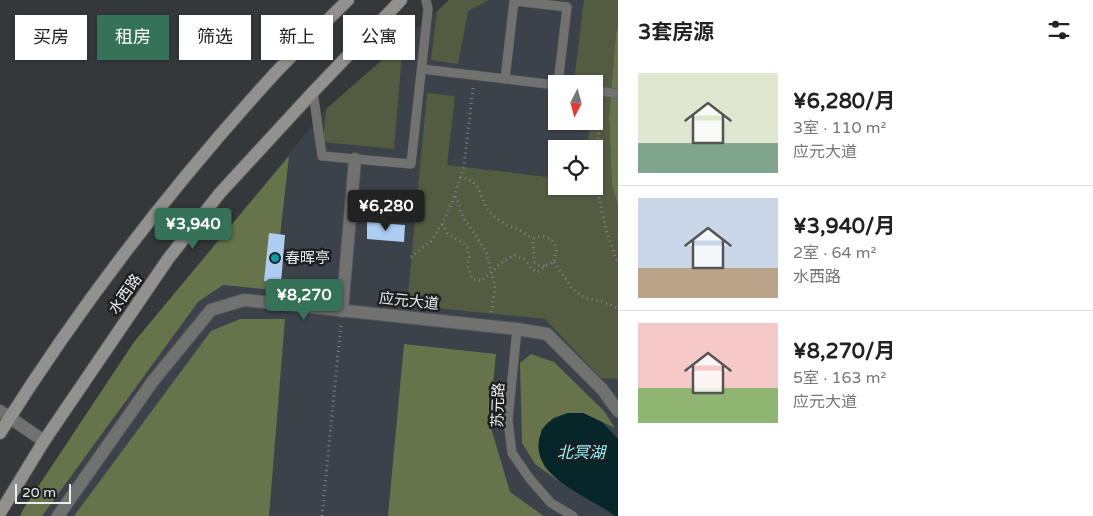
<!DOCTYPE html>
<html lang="zh">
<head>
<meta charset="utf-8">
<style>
	:root { --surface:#fff; --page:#f6f6f6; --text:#222; --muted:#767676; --line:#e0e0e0; --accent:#357258 }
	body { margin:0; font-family:"Varela Round","Noto Sans SC",sans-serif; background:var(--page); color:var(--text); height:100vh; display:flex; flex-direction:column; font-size:19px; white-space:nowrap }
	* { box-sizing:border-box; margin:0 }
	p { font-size:16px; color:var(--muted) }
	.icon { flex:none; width:28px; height:28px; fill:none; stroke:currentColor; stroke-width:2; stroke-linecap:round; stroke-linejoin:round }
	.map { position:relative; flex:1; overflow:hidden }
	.sheet { display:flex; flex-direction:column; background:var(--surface); width:475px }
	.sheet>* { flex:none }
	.top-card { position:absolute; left:15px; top:15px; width:475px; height:45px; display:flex; gap:10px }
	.needle { width:32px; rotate:186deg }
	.controls { position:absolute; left:548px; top:75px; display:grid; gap:10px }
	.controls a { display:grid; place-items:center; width:55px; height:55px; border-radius:0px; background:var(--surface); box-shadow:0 1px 4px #0004; font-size:25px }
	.scale { position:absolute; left:15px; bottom:12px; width:56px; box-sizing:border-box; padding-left:5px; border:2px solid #eaecee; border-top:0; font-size:14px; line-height:18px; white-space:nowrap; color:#eaecee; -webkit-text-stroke:4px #1d1f20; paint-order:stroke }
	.price { position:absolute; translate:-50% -42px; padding:0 11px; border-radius:5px; background:var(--accent); color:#fff; font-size:16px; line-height:32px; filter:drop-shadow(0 1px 2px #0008) }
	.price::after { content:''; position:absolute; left:50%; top:30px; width:15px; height:11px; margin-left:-8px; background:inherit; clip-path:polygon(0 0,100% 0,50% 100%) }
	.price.current { background:#222; color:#fff }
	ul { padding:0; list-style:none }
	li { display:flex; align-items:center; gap:15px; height:125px; padding:0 20px }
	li+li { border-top:1px solid var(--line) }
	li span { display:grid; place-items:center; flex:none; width:140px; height:100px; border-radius:0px; color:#555 }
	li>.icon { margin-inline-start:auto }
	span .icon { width:60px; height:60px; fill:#fffc; stroke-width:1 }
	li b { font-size:21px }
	h2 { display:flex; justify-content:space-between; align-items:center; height:60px; padding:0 20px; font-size:21px }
	.chip { padding:0 18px; border-radius:0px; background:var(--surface); box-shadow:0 1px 4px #0004; font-size:18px; line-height:45px }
	.chip.current { background:var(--accent); color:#fff }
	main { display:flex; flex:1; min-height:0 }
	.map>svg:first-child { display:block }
	.built { fill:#3c424a; fill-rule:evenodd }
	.green { fill:#535c40 }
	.forest { fill:#67734b }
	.water { fill:#062629 }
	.building { fill:#adcef2 }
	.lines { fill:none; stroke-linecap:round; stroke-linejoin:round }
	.service-casing { stroke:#525558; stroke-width:10 }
	.minor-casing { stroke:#525558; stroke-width:14 }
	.tertiary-casing { stroke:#525558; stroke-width:14 }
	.secondary-casing { stroke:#525558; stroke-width:14 }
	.path { stroke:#808285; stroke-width:3; stroke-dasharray:1 4; stroke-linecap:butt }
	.service { stroke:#71716f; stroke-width:9 }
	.minor { stroke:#71716f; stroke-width:12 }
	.tertiary { stroke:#71716f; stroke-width:12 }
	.secondary { stroke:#92918d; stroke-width:12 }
	.culture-dot { fill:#0f9aa8; stroke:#1d1f20; stroke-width:2 }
	.labels { text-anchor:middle; stroke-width:5; stroke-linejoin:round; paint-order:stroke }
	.poi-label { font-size:15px; fill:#eaecee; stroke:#1d1f20; text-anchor:start }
	.street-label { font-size:15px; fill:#eaecee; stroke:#1d1f20 }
	.water-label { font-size:16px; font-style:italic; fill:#92f3fc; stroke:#1d1f20 }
</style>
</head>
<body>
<main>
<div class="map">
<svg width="618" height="516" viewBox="0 0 618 516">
	<rect width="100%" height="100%" fill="#35383b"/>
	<path class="built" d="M 449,0 L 618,0 L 612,186 L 618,205 L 618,516 L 20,516 L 24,508 L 134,342 L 326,109 ZM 556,84 L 594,84 L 594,121 L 556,121 ZM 556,149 L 594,149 L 594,186 L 556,186 Z"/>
	<g class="green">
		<path d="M 449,0 L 489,0 L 468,11 L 458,64 L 431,60 L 437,11 Z"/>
		<path d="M 584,0 L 618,0 L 618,27 L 616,33 L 609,117 L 612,186 L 618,205 L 618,379 L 601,378 L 545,319 L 407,305 L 427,93 L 455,96 L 447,165 L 556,178 L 556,186 L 594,186 L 594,149 L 587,149 L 590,121 L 594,121 L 594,84 L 574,81 Z"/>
		<path d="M 403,42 L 394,149 L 323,142 L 326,109 Z"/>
	</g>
	<g class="forest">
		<path d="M 618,27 L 618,205 L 612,186 L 609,117 L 616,33 Z"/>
		<path d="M 289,156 L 274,290 L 223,285 L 198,302 L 42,516 L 20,516 L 24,508 L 134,342 Z"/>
		<path d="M 240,319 L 285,319 L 269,516 L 74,516 L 211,331 Z"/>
		<path d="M 404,344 L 496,354 L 489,421 L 510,492 L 544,516 L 388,516 Z"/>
		<path d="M 531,354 L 554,362 L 604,411 L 615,428 L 583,413 L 568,413 L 553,418 L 541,430 L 544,466 L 560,482 L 535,464 L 522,443 L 520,363 Z"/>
	</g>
	<path class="water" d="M 568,413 L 583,413 L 602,422 L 618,439 L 618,516 L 615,516 C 591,497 532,478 539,440 C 543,422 552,419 568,413 Z"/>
	<g class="building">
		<path d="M 367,222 L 405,225 L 404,242 L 367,239 Z"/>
		<path d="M 269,233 L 285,235 L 281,283 L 264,281 Z"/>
	</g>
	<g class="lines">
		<g class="service-casing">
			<g id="service">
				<path d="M 422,69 L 556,85"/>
				<path d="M 505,79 L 514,1 L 567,7 L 558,84"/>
				<path d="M 594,90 L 618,94"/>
				<path d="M 313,92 L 322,156 L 411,164 L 428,9 L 426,0"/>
				<path d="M 517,329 L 508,420 L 512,453 L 530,479 L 551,503 L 573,516"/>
			</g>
		</g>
		<g class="minor-casing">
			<g id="minor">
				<path d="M 342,311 L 355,159"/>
				<path d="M 58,516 L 153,381 L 211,310 L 244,300 L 517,329 L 547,334 L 602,389 L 618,411"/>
			</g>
		</g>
		<g class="tertiary-casing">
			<path id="tertiary" d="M 0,411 L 44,441"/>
		</g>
		<g class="secondary-casing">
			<g id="secondary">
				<path d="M 0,433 C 81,304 175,182 278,70 C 301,46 324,23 348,0"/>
				<path d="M 0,513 L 44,441 L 110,344 L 168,259 L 220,193 L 313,92 L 401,0"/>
			</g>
		</g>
		<g class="path">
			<path d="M 473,88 L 464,166 L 455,194 L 463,217 L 486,251 L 495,288 L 491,313"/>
			<path d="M 602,103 L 594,174 L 600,203 L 607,233 L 618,264"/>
			<path d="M 460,177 L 472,181 L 478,188 L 487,209 L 496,218 L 507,225 L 520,230 L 533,239"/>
			<path d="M 442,224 L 448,234 L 462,242 L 468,248 L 469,257 L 468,267 L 472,279 L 481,281 L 504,261 L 514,255 L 524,259 L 531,268 L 538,272 L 545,266 L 554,262 C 555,256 557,251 555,245 C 551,236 540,234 533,239 L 534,262 L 539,265 L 545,266"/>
			<path d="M 411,257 L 431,241 L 442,224 L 455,195"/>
			<path d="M 554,262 L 564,276 L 572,289 L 585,298 L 601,301 L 618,308"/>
			<path d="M 322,516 L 341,324"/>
		</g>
		<use href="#service" class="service"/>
		<use href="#minor" class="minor"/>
		<use href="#tertiary" class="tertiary"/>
		<use href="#secondary" class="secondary"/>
	</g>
	<circle class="culture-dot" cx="275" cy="258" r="5"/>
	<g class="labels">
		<g class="poi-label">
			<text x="285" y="263">春晖亭</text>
		</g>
		<g class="street-label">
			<text transform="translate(125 294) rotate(-55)" y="5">水西路</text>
			<text transform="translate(409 301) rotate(6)" y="5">应元大道</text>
			<text transform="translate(498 405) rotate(-88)" y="5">苏元路</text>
		</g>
		<g class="water-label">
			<text x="581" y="458">北冥湖</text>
		</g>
	</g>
</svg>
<div class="controls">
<a><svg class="needle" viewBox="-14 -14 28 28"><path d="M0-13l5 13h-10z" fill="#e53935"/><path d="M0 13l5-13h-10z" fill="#767676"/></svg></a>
<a><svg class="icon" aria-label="locate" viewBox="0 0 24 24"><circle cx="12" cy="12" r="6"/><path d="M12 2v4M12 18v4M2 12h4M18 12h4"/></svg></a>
</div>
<div class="scale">20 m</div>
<b class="price current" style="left:386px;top:232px">¥6,280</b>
<b class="price" style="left:193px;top:250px">¥3,940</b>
<b class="price" style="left:304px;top:321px">¥8,270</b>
<div class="top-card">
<a class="chip">买房</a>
<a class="chip current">租房</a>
<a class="chip">筛选</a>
<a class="chip">新上</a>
<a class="chip">公寓</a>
</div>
</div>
<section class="sheet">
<h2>3套房源<svg class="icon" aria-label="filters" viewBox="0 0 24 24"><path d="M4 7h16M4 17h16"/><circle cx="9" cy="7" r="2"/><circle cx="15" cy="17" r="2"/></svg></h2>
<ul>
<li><span style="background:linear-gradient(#dfe7d0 70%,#7fa58c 0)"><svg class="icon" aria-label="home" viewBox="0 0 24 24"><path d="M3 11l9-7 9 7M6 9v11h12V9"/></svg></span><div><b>¥6,280/月</b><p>3室 · 110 m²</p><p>应元大道</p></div></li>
<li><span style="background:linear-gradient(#c9d6e8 70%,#b9a48a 0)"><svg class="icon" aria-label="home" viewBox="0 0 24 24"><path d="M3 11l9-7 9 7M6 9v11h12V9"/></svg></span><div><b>¥3,940/月</b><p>2室 · 64 m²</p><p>水西路</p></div></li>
<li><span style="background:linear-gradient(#f6c9c9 65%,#8fb573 0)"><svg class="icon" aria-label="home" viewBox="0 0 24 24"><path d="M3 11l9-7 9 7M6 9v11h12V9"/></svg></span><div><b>¥8,270/月</b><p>5室 · 163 m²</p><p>应元大道</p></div></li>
</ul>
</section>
</main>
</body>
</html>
